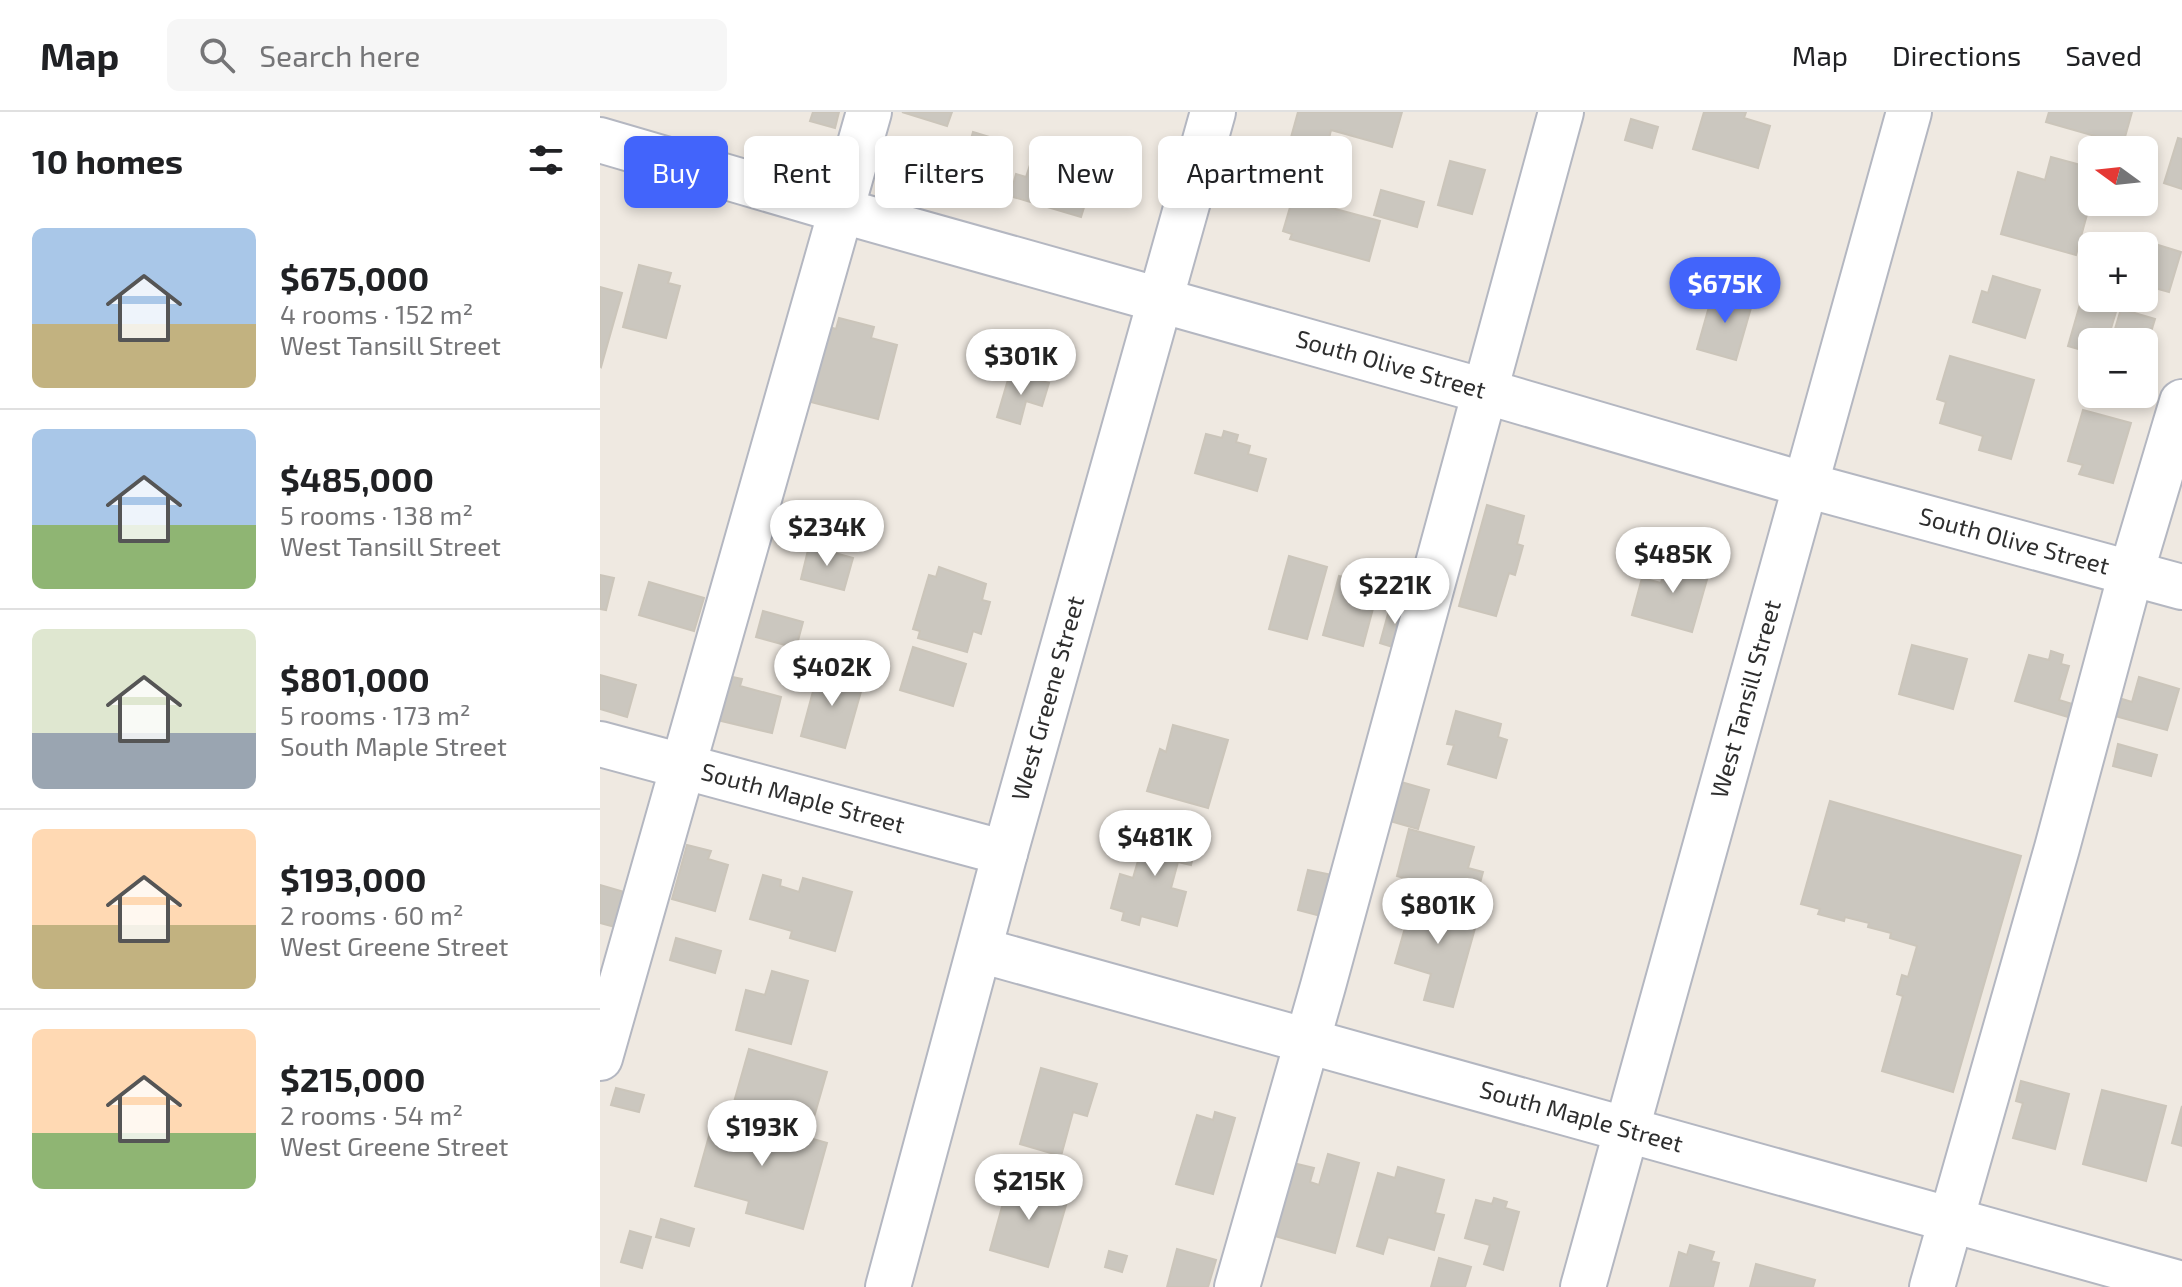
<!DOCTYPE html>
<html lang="en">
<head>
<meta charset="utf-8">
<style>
	:root { --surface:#fff; --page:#f6f6f6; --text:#202124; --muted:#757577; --line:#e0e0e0; --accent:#4264fb }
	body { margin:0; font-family:"Exo 2",sans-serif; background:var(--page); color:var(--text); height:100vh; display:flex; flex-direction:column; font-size:30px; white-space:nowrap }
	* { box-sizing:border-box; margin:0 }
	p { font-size:26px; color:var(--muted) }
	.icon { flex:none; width:44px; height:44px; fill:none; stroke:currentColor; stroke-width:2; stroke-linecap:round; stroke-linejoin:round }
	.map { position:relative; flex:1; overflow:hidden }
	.drawer { display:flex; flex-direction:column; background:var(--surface); width:600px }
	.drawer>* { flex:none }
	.top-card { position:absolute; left:24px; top:24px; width:760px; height:72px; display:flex; gap:16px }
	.needle { width:52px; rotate:285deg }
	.fabs { position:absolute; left:1478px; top:24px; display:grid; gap:16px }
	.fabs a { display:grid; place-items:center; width:80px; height:80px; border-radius:12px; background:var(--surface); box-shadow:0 4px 12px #0003; font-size:40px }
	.price { position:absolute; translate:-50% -68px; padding:0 18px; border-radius:28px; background:#fff; color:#222; font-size:26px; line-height:52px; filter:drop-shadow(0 2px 4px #0008) }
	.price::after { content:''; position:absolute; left:50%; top:48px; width:24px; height:18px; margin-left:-12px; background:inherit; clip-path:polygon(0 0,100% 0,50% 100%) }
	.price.active { background:var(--accent); color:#fff }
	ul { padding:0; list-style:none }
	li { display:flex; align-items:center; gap:24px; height:200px; padding:0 32px }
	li+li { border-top:2px solid var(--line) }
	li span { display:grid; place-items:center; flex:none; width:224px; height:160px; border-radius:12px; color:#555 }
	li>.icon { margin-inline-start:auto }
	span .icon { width:96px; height:96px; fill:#fffc; stroke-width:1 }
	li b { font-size:34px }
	h2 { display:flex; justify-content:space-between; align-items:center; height:96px; padding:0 32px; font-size:34px }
	.pill { padding:0 28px; border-radius:12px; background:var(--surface); box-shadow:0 4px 12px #0003; font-size:28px; line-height:72px }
	.pill.active { background:var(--accent); color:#fff }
	header { display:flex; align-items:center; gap:48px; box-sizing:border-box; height:112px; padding:0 40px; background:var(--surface); border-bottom:2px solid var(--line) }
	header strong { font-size:38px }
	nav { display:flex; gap:44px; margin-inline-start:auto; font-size:28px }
	.search { width:560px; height:72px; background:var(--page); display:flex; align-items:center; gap:20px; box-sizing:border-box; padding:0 28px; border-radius:12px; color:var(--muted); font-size:30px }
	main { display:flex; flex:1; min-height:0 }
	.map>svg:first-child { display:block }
	.building { fill:#cbc7bf; stroke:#cbc5ba; stroke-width:2 }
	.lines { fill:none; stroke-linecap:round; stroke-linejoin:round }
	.minor-casing { stroke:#b4b7c1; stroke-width:48 }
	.minor { stroke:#fff; stroke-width:44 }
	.labels { text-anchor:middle; stroke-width:7; stroke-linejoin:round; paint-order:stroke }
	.street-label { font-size:24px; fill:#2e2e2e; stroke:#fff }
</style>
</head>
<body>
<header>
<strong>Map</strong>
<div class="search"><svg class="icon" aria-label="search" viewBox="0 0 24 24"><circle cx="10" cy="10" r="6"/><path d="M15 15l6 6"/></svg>Search here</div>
<nav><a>Map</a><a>Directions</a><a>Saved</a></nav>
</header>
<main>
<section class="drawer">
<h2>10 homes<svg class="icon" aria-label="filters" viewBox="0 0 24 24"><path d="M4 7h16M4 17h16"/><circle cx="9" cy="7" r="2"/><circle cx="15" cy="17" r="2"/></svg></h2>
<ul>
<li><span style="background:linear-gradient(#a9c7e8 60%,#c2b280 0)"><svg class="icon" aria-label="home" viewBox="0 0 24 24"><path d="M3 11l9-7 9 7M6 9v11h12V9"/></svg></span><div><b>$675,000</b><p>4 rooms · 152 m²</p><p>West Tansill Street</p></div></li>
<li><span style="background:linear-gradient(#a9c7e8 60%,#8fb573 0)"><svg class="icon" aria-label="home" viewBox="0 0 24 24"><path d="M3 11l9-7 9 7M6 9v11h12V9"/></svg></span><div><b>$485,000</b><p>5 rooms · 138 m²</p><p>West Tansill Street</p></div></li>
<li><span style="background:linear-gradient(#dfe7d0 65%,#9aa5b1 0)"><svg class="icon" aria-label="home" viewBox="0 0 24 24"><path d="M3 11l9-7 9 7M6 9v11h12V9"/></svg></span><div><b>$801,000</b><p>5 rooms · 173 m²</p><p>South Maple Street</p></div></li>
<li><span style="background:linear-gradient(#ffd9b3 60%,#c2b280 0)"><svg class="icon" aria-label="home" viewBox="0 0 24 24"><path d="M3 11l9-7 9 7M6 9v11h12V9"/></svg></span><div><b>$193,000</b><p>2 rooms · 60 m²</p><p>West Greene Street</p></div></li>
<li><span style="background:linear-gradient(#ffd9b3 65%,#8fb573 0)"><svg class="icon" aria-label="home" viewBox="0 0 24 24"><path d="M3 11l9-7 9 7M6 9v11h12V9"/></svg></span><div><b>$215,000</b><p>2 rooms · 54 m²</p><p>West Greene Street</p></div></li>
</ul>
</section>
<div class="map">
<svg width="1582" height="1175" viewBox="0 0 1582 1175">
	<rect width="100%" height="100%" fill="#efe9e1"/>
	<g class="building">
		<path d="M 213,0 L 239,0 L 235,16 L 210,9 Z"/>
		<path d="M 302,0 L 352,0 L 347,14 Z"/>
		<path d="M 698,0 L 802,0 L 792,35 L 731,18 L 726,39 L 690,29 Z"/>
		<path d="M 1104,0 L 1146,0 L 1144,6 L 1170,14 L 1158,56 L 1093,37 Z"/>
		<path d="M 1449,0 L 1532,0 L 1523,32 L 1446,10 Z"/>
		<path d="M 1031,7 L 1058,15 L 1052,36 L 1025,28 Z"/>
		<path d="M 373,20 L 409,31 L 401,62 L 364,51 Z"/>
		<path d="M 1578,26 L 1582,27 L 1582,77 L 1564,71 Z"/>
		<path d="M 1451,45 L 1492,56 L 1492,84 L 1476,143 L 1401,122 L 1418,60 L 1445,68 Z"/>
		<path d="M 432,47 L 505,68 L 499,89 L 487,86 L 481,105 L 410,84 L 416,62 L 426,65 Z"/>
		<path d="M 850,49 L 885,58 L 872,102 L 838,93 Z"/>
		<path d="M 781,78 L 824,90 L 817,115 L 774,103 Z"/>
		<path d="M 702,88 L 780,109 L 769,149 L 690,127 L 692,122 L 683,119 L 691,92 L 700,94 Z"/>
		<path d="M 1542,128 L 1581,140 L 1569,180 L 1544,173 L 1544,134 L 1540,134 Z"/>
		<path d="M 39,153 L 71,161 L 68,171 L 80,174 L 66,226 L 23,215 Z"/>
		<path d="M 1393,164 L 1440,178 L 1425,226 L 1373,210 L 1382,179 L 1388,181 Z"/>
		<path d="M 0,175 L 22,181 L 1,255 L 0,254 Z"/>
		<path d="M 1114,177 L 1153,189 L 1136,248 L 1097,237 Z"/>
		<path d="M 1483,182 L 1518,193 L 1507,230 L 1492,230 L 1492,241 L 1468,234 Z"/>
		<path d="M 1521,197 L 1555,207 L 1544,243 L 1544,230 L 1511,230 Z"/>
		<path d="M 239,206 L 274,215 L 271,226 L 297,233 L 278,307 L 207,289 L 226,214 L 236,217 Z"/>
		<path d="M 1350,244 L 1434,268 L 1411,347 L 1379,338 L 1383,324 L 1340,311 L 1346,290 L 1337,287 Z"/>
		<path d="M 410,261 L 449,271 L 442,294 L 426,289 L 420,312 L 397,305 Z"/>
		<path d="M 1483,298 L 1531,311 L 1513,371 L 1479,362 L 1483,353 L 1468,349 Z"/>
		<path d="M 624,319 L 638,323 L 636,330 L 650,334 L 648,342 L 666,347 L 657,379 L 595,361 L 606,322 L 622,326 Z"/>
		<path d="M 887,393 L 924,404 L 917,432 L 923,434 L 915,463 L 909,461 L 896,504 L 859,494 Z"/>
		<path d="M 209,434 L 253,446 L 244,478 L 201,467 Z"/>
		<path d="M 689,444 L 727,455 L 707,527 L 669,517 Z"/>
		<path d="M 1068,445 L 1110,457 L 1092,520 L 1032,503 L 1042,466 L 1061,471 Z"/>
		<path d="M 339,455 L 386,472 L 382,488 L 390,490 L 381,522 L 373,519 L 367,540 L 318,526 L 320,519 L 313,517 L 329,463 L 336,465 Z"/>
		<path d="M 0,463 L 14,466 L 6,498 L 0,497 Z"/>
		<path d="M 739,464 L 779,474 L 763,534 L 723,523 Z"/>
		<path d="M 49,470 L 104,486 L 94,519 L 39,503 Z"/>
		<path d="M 791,491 L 810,496 L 799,537 L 780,531 Z"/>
		<path d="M 163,499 L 203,510 L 196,536 L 156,525 Z"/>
		<path d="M 1312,533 L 1367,547 L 1353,597 L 1299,582 Z"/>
		<path d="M 313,535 L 366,552 L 353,594 L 300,578 Z"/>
		<path d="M 1451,539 L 1463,543 L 1461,552 L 1469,554 L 1459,588 L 1472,592 L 1468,605 L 1415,589 L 1429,543 L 1449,548 Z"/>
		<path d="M 219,557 L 264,569 L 245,636 L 201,624 Z"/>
		<path d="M 0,563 L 36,573 L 27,605 L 0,597 Z"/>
		<path d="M 128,564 L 142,567 L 140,574 L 181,585 L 172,621 L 117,608 Z"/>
		<path d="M 1539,565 L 1579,577 L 1567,618 L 1515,604 L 1519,586 L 1532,590 Z"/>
		<path d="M 856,599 L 901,612 L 898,625 L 907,628 L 896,666 L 848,652 L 854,633 L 847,632 Z"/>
		<path d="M 573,613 L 628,628 L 608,696 L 547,679 L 560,637 L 566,640 Z"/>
		<path d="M 1518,632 L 1557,643 L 1551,664 L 1513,654 Z"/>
		<path d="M 794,668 L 829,678 L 818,717 L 783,707 Z"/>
		<path d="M 1230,689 L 1421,744 L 1353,980 L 1282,959 L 1303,884 L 1297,882 L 1302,863 L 1308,865 L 1317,834 L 1290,826 L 1291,821 L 1268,815 L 1269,811 L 1245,805 L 1244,809 L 1218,802 L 1220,797 L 1201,792 Z"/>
		<path d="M 549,711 L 586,721 L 584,728 L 596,732 L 591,753 L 578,750 L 571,776 L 586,780 L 577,814 L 541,804 L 539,813 L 522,808 L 524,800 L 511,796 L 520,762 L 533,766 Z"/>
		<path d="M 809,717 L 874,735 L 868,756 L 883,760 L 876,786 L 797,764 Z"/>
		<path d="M 87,733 L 111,739 L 108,747 L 128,753 L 115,799 L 72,787 Z"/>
		<path d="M 708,758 L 732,763 L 721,804 L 698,798 Z"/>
		<path d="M 163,763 L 181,768 L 180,774 L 199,780 L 203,766 L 252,780 L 235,839 L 190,826 L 192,819 L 150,807 Z"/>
		<path d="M 0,773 L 24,780 L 15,815 L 0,811 Z"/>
		<path d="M 814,784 L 879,802 L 853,895 L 824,888 L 831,862 L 795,851 Z"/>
		<path d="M 76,826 L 121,839 L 115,861 L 70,848 Z"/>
		<path d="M 172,859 L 208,869 L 191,932 L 136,918 L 146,878 L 165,883 Z"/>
		<path d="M 149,937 L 227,960 L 212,1012 L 134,990 Z"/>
		<path d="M 441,956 L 497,972 L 487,1004 L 473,1000 L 461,1044 L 420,1032 Z"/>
		<path d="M 1421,969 L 1469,982 L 1455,1037 L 1413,1026 L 1423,991 L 1416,989 Z"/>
		<path d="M 16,976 L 44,983 L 39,1000 L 11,993 Z"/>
		<path d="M 1502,978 L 1566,994 L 1546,1069 L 1483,1052 Z"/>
		<path d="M 1582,994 L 1582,1034 L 1572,1031 Z"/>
		<path d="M 116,999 L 227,1031 L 203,1117 L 146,1101 L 149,1089 L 95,1074 Z"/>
		<path d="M 615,1000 L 635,1006 L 613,1082 L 576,1072 L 597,1003 L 613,1008 Z"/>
		<path d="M 728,1042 L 759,1051 L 735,1141 L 671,1123 L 693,1051 L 714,1056 L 710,1070 L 719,1073 Z"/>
		<path d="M 798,1055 L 844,1068 L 835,1101 L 844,1103 L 834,1138 L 788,1125 L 783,1142 L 757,1134 L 778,1061 L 795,1066 Z"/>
		<path d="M 410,1066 L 469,1083 L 448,1155 L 390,1138 Z"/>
		<path d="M 894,1086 L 907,1090 L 905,1096 L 919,1100 L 903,1158 L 884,1152 L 890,1133 L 865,1126 L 876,1088 L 892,1092 Z"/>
		<path d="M 61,1107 L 94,1117 L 89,1134 L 56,1125 Z"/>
		<path d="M 30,1119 L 51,1125 L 42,1156 L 21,1150 Z"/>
		<path d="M 1090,1133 L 1114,1140 L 1111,1149 L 1119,1151 L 1113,1175 L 1070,1175 L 1079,1140 L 1087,1143 Z"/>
		<path d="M 577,1137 L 616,1148 L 608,1175 L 567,1175 Z"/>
		<path d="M 509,1139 L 527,1144 L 522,1160 L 505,1155 Z"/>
		<path d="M 839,1146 L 871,1155 L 865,1175 L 831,1175 Z"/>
		<path d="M 1156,1152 L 1215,1168 L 1213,1175 L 1150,1175 Z"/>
	</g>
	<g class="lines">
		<g class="minor-casing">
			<g id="minor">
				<path id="s1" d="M 0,28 L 239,98 L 884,279 L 1206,373 L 1582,475"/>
				<path id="s2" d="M 0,632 L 405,741"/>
				<path id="s3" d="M 380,838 L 1582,1172"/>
				<path d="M 0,946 L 269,0"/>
				<path id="s4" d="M 288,1175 L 405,741 L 613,0"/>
				<path d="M 637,1175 L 723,874 L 961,0"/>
				<path id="s5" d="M 983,1175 L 1309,0"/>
				<path d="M 1332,1175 L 1457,736 L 1531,461 L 1582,290"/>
			</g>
		</g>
		<use href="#minor" class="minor"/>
	</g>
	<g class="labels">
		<g class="street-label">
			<text dy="8" stroke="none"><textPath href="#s1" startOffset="822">South Olive Street</textPath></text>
			<text dy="8" stroke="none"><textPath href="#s1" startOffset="1470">South Olive Street</textPath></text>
			<text dy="8" stroke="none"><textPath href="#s4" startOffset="610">West Greene Street</textPath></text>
			<text dy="8" stroke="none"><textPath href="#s5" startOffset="610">West Tansill Street</textPath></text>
			<text dy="8" stroke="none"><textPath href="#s2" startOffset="210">South Maple Street</textPath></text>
			<text dy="8" stroke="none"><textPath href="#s3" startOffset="624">South Maple Street</textPath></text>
		</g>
	</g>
</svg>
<div class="fabs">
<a><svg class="needle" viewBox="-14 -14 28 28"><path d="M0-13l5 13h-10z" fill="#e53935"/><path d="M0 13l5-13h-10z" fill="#757577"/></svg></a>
<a>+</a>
<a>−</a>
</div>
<b class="price active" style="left:1125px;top:213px">$675K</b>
<b class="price" style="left:421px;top:285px">$301K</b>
<b class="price" style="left:227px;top:456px">$234K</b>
<b class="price" style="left:1073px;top:483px">$485K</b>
<b class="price" style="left:795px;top:514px">$221K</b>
<b class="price" style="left:232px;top:596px">$402K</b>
<b class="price" style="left:555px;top:766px">$481K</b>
<b class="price" style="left:838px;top:834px">$801K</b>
<b class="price" style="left:162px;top:1056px">$193K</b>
<b class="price" style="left:429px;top:1110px">$215K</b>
<div class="top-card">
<a class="pill active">Buy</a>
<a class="pill">Rent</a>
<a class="pill">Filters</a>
<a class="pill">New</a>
<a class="pill">Apartment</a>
</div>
</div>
</main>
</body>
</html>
